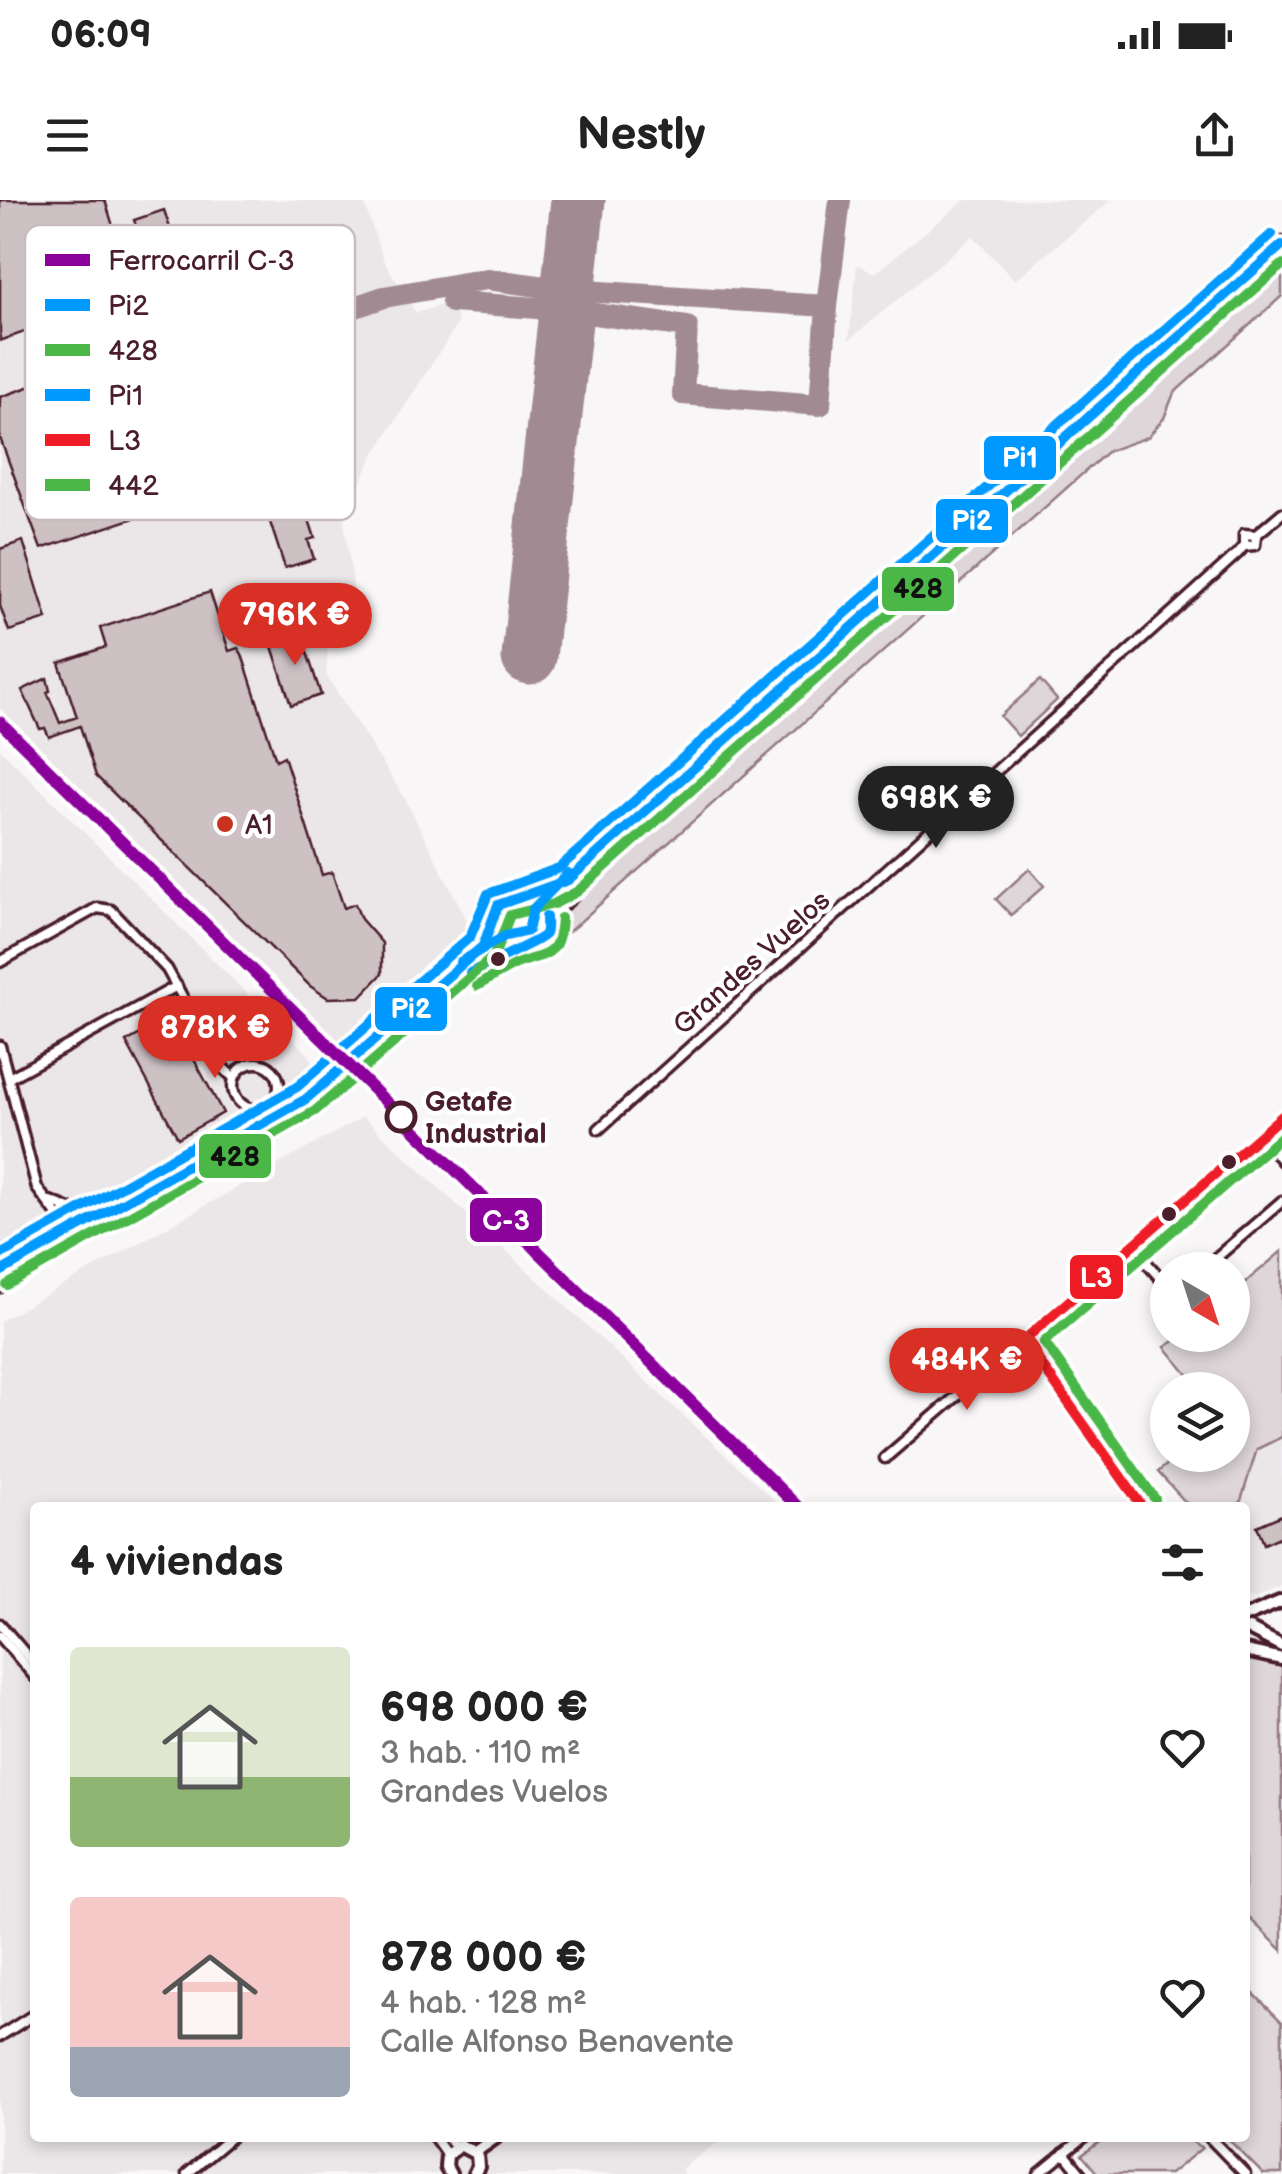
<!DOCTYPE html>
<html lang="es">
<head>
<meta charset="utf-8">
<style>
	:root { --surface:#fff; --page:#f2f2f2; --text:#222; --muted:#767676; --accent:#d93025 }
	body { margin:0; font-family:"Balsamiq Sans",sans-serif; background:var(--page); color:var(--text); height:100vh; display:flex; flex-direction:column; font-size:38px; white-space:nowrap }
	* { box-sizing:border-box; margin:0 }
	p { font-size:32px; color:var(--muted) }
	.icon { flex:none; width:55px; height:55px; fill:none; stroke:currentColor; stroke-width:2; stroke-linecap:round; stroke-linejoin:round }
	.map { position:relative; flex:1; overflow:hidden }
	.sheet { position:absolute; left:30px; top:1302px; width:1220px; height:640px; display:flex; flex-direction:column; background:var(--surface); border-radius:10px; box-shadow:0 5px 15px #0003 }
	.sheet>* { flex:none }
	.needle { width:65px; rotate:141deg }
	.buttons { position:absolute; left:1150px; top:1052px; display:grid; gap:20px }
	.buttons a { display:grid; place-items:center; width:100px; height:100px; border-radius:50%; background:var(--surface); box-shadow:0 5px 15px #0003; font-size:50px }
	.price { position:absolute; translate:-50% -85px; padding:0 22px; border-radius:35px; background:var(--accent); color:#fff; font-size:32px; line-height:65px; filter:drop-shadow(0 2px 5px #0008) }
	.price::after { content:''; position:absolute; left:50%; top:60px; width:30px; height:22px; margin-left:-15px; background:inherit; clip-path:polygon(0 0,100% 0,50% 100%) }
	.price.selected { background:#222; color:#fff }
	ul { padding:0; list-style:none }
	li { display:flex; align-items:center; gap:30px; height:250px; padding:0 40px }
	li span { display:grid; place-items:center; flex:none; width:280px; height:200px; border-radius:10px; color:#555 }
	li>.icon { margin-inline-start:auto }
	span .icon { width:120px; height:120px; fill:#fffc; stroke-width:1 }
	li b { font-size:42px }
	h2 { display:flex; justify-content:space-between; align-items:center; height:120px; padding:0 40px; font-size:42px }
	.status { display:flex; justify-content:space-between; align-items:center; height:70px; padding:0 50px; background:var(--surface); direction:ltr }
	.status svg { height:28px; fill:currentColor }
	header { display:flex; justify-content:space-between; align-items:center; height:130px; padding:0 40px; background:var(--surface); font-size:45px; font-weight:600 }
	.map>svg:first-child { display:block }
	.built { fill:#ebe6e8 }
	.green { fill:#ded6d9; stroke:#947a82; stroke-width:2.5 }
	.lines { fill:none; stroke-linecap:round; stroke-linejoin:round }
	.taxiway { stroke:#a18a91; stroke-width:22 }
	.runway { stroke:#a18a91; stroke-width:55 }
	.building { fill:#cdc1c4; stroke:#4a1f2b; stroke-width:2.5 }
	.minor-casing { stroke:#4a1f2b; stroke-width:15 }
	.tertiary-casing { stroke:#4a1f2b; stroke-width:18 }
	.trunk-casing { stroke:#4a1f2b; stroke-width:21 }
	.minor { stroke:#fff; stroke-width:8 }
	.tertiary { stroke:#fff; stroke-width:10 }
	.trunk { stroke:#fff; stroke-width:14 }
	.bus-1-casing { stroke:#fff; stroke-width:18 }
	.bus-2-casing { stroke:#fff; stroke-width:18 }
	.bus-3-casing { stroke:#fff; stroke-width:18 }
	.bus-4-casing { stroke:#fff; stroke-width:18 }
	.bus-5-casing { stroke:#fff; stroke-width:18 }
	.bus-1 { stroke:#09f; stroke-width:10 }
	.bus-2 { stroke:#4ab747; stroke-width:10 }
	.bus-3 { stroke:#09f; stroke-width:10 }
	.bus-4 { stroke:#ee1c25; stroke-width:10 }
	.bus-5 { stroke:#4ab747; stroke-width:10 }
	.rail-1-casing { stroke:#fff; stroke-width:20 }
	.rail-1 { stroke:#8b039b; stroke-width:12 }
	.poi-dot { fill:#c8321e; stroke:#fff; stroke-width:4 }
	.bus-dot { fill:#4a1f2b; stroke:#fff; stroke-width:4 }
	.stop-dot { fill:#fff; stroke:#4a1f2b; stroke-width:5 }
	.labels { text-anchor:middle; stroke-width:9; stroke-linejoin:round; paint-order:stroke }
	.poi-label { font-size:28px; fill:#4a1f2b; stroke:#fff; text-anchor:start }
	.street-label { font-size:28px; fill:#4a1f2b; stroke:#fff }
	.stop-label { font-size:28px; font-weight:bold; fill:#4a1f2b; stroke:#fff; text-anchor:start }
	.key { fill:#fff; stroke:#c9bcbf; stroke-width:2.5 }
	.key-label { font-size:28px; fill:#4a1f2b }
	.line-badge { stroke:#fff; stroke-width:4 }
	.badge-label { font-size:28px; text-anchor:middle; font-weight:bold; fill:#fff }
	.pale-badge-label { font-size:28px; text-anchor:middle; font-weight:bold; fill:#111 }
</style>
</head>
<body>
<div class="status"><b>06:09</b><svg viewBox="0 0 49 12"><path d="M0 12V9h3v3zM5 12V6h3v6zM10 12V3h3v9zM15 12V0h3v12zM26 1h20v11H26zM47 4h2v5h-2z"/></svg></div>
<header><svg class="icon" aria-label="menu" viewBox="0 0 24 24"><path d="M4 6h16M4 12h16M4 18h16"/></svg>Nestly<svg class="icon" aria-label="share" viewBox="0 0 24 24"><path d="M12 15V3M7 8l5-5 5 5M5 13v7h14v-7"/></svg></header>
<div class="map">
<svg width="1282" height="1974" viewBox="0 0 1282 1974">
	<rect width="100%" height="100%" fill="#f8f6f7"/>
	<filter id="ink" filterUnits="userSpaceOnUse"><feTurbulence type="fractalNoise" baseFrequency=".01" numOctaves="2"/><feDisplacementMap in="SourceGraphic" scale="20" xChannelSelector="R" yChannelSelector="G"/><feConvolveMatrix kernelMatrix="1 2 1 2 8 2 1 2 1" color-interpolation-filters="sRGB"/></filter>
	<g filter="url(#ink)">
		<g class="built">
			<path d="M 0,0 L 363,0 L 383,59 L 416,113 L 452,102 L 458,123 L 373,256 L 346,313 L 344,322 L 357,411 L 330,417 L 326,475 L 405,599 L 477,740 L 350,851 L 0,508 Z"/>
			<path d="M 965,0 L 1111,0 L 1015,80 L 973,36 L 849,140 L 857,65 L 875,73 Z"/>
			<path d="M 0,549 L 309,855 L 319,877 L 296,897 L 0,1060 Z"/>
			<path d="M 363,917 L 781,1307 L 35,1308 L 35,1938 L 724,1938 L 681,1969 L 684,1974 L 0,1974 L 0,1121 Z"/>
			<path d="M 1282,1237 L 1282,1386 L 1255,1397 L 1245,1394 L 1245,1308 L 1239,1308 L 1257,1248 Z"/>
		</g>
		<g class="green">
			<path d="M 1282,67 L 1282,96 L 1174,193 L 1164,218 L 1148,237 L 1108,251 L 563,737 L 559,749 L 549,743 L 561,710 L 1178,166 Z"/>
			<path d="M 1040,480 L 1057,500 L 1018,536 L 1000,516 Z"/>
			<path d="M 1029,669 L 1044,686 L 1011,715 L 996,699 Z"/>
			<path d="M 1282,1051 L 1282,1237 L 1257,1249 L 1239,1307 L 1190,1307 L 1158,1272 L 1178,1255 L 1232,1255 L 1232,1190 L 1201,1190 L 1165,1147 L 1184,1135 L 1232,1135 L 1233,1093 Z"/>
			<path d="M 1254,1456 L 1282,1466 L 1282,1750 L 1245,1714 L 1245,1460 Z"/>
			<path d="M 1245,1785 L 1282,1822 L 1282,1974 L 1263,1974 L 1227,1938 L 1245,1938 Z"/>
			<path d="M 1105,1938 L 1186,1938 L 1202,1948 L 1170,1974 L 1098,1974 L 1082,1955 Z"/>
		</g>
		<g class="lines">
			<g class="taxiway">
				<path d="M 568,90 L 827,106 L 820,205 L 683,194 L 687,127 L 566,110 Z"/>
				<path d="M 452,102 L 566,110"/>
				<path d="M 827,106 L 840,0"/>
				<path d="M 295,128 L 384,97 L 487,79 L 568,90"/>
			</g>
			<path class="runway" d="M 529,457 L 578,0"/>
		</g>
		<g class="building">
			<path d="M 0,0 L 105,0 L 133,92 L 0,141 Z"/>
			<path d="M 164,10 L 176,46 L 146,55 L 134,20 Z"/>
			<path d="M 148,145 L 195,298 L 41,349 L 0,238 L 0,197 Z"/>
			<path d="M 304,304 L 315,338 L 308,340 L 314,359 L 285,368 L 268,316 Z"/>
			<path d="M 23,341 L 47,419 L 9,431 L 0,406 L 0,349 Z"/>
			<path d="M 210,392 L 229,451 L 238,448 L 242,454 L 276,560 L 284,556 L 322,675 L 332,672 L 344,708 L 355,704 L 361,719 L 382,743 L 382,774 L 360,797 L 328,798 L 310,786 L 96,576 L 80,526 L 49,537 L 45,528 L 40,529 L 22,490 L 47,478 L 50,491 L 47,492 L 60,523 L 77,517 L 59,463 L 106,447 L 100,428 Z"/>
			<path d="M 300,431 L 321,495 L 291,505 L 270,440 Z"/>
			<path d="M 171,817 L 223,913 L 178,938 L 126,842 Z"/>
			<path d="M 1282,1315 L 1282,1336 L 1264,1344 L 1257,1326 Z"/>
		</g>
		<g class="lines">
			<g class="minor-casing">
				<g id="minor">
					<path d="M 1256,335 L 1282,313"/>
					<path d="M 0,762 L 97,708 L 111,710 L 167,769 L 219,864 L 234,878"/>
					<path d="M 0,846 L 37,988 L 61,1020 L 48,1042"/>
					<circle cx="256" cy="886" r="23"/>
					<path d="M 9,878 L 177,786"/>
					<path d="M 599,929 L 1238,353 L 1244,346 L 1244,334 L 1256,335 L 1255,345 L 1244,346"/>
					<path d="M 1260,934 L 1282,961"/>
					<path d="M 50,1001 L 84,1015 L 98,1014"/>
					<path d="M 1131,1045 L 1168,1087"/>
					<path d="M 1202,1070 L 1282,1001"/>
					<path d="M 1024,1140 L 1143,1308"/>
					<path d="M 885,1258 L 1282,916"/>
					<path d="M 0,1424 L 35,1465"/>
					<path d="M 0,1436 L 35,1477"/>
					<path d="M 0,1836 L 35,1814"/>
					<path d="M 435,1938 L 447,1955"/>
					<path d="M 448,1938 L 456,1946"/>
					<path d="M 1210,1938 L 1245,1974"/>
					<path d="M 1064,1953 L 1081,1974"/>
					<path d="M 187,1974 L 230,1938"/>
					<path d="M 1039,1974 L 1083,1938"/>
				</g>
			</g>
			<g class="tertiary-casing">
				<g id="tertiary">
					<path d="M 1246,1416 L 1282,1401"/>
					<path d="M 1249,1429 L 1282,1446"/>
					<path d="M 1245,1451 L 1282,1459"/>
					<path d="M 475,1952 L 495,1938"/>
					<path d="M 450,1974 L 446,1967 L 447,1955 L 460,1945 L 477,1954 L 478,1967 L 474,1974"/>
				</g>
			</g>
			<g class="trunk-casing">
				<g id="trunk">
					<path d="M 525,696 L 543,709 L 545,734 L 528,749 C 499,754 483,730 498,705 C 517,690 540,700 568,680 L 1282,45"/>
					<path d="M 546,717 L 1282,59"/>
					<path d="M 451,777 L 483,746 L 492,729"/>
					<path d="M 128,1002 L 306,899 L 434,791"/>
					<path d="M 0,1072 L 105,1015"/>
					<path d="M 0,1084 C 105,1026 213,971 313,905 C 383,859 435,786 511,750"/>
				</g>
			</g>
			<use href="#minor" class="minor"/>
			<use href="#tertiary" class="tertiary"/>
			<use href="#trunk" class="trunk"/>
			<g class="bus-1-casing">
				<g id="bus-1">
					<path d="M 470,773 C 482,766 542,740 545,734 C 547,729 546,723 546,717"/>
					<path d="M 0,1072 L 306,899 L 483,746 L 498,705 L 568,680 L 1282,45"/>
				</g>
			</g>
			<g class="bus-2-casing">
				<g id="bus-2">
					<path d="M 477,786 C 489,779 502,771 514,765 C 545,752 559,760 561,718"/>
					<path d="M 7,1085 L 315,911 L 494,756 L 510,715 L 554,704 L 578,691 L 1282,65"/>
				</g>
			</g>
			<g class="bus-3-casing">
				<g id="bus-3">
					<path d="M 460,762 L 505,736 L 528,731 L 533,709 L 568,673"/>
					<path d="M 0,1055 L 297,887 L 470,737 L 488,694 L 559,668 L 1272,34"/>
				</g>
			</g>
			<g class="bus-4-casing">
				<g id="bus-4">
					<path d="M 1024,1140 L 1282,916"/>
					<path d="M 1024,1140 L 1143,1308"/>
				</g>
			</g>
			<g class="bus-5-casing">
				<path id="bus-5" d="M 1155,1299 L 1044,1142 L 1282,936"/>
			</g>
			<use href="#bus-1" class="bus-1"/>
			<use href="#bus-2" class="bus-2"/>
			<use href="#bus-3" class="bus-3"/>
			<use href="#bus-4" class="bus-4"/>
			<use href="#bus-5" class="bus-5"/>
			<g class="rail-1-casing">
				<path id="rail-1" d="M 0,522 L 799,1308"/>
			</g>
			<use href="#rail-1" class="rail-1"/>
		</g>
	</g>
	<circle class="poi-dot" cx="225" cy="624" r="10"/>
	<g class="bus-dot">
		<circle cx="498" cy="759" r="9"/>
		<circle cx="1229" cy="962" r="9"/>
		<circle cx="1169" cy="1014" r="9"/>
	</g>
	<circle class="stop-dot" cx="401" cy="917" r="14"/>
	<g class="labels">
		<g class="poi-label">
			<text x="245" y="634">A1</text>
		</g>
		<g class="street-label">
			<text transform="translate(751 762) rotate(-42)" y="10">Grandes Vuelos</text>
		</g>
		<g class="stop-label">
			<text x="425" y="911">Getafe<tspan x="425" dy="32">Industrial</tspan></text>
		</g>
	</g>
	<rect x="25" y="25" width="330" height="295" rx="15" class="key"/>
	<rect x="45" y="54" width="45" height="12" fill="#8b039b"/>
	<rect x="45" y="99" width="45" height="12" fill="#09f"/>
	<rect x="45" y="144" width="45" height="12" fill="#4ab747"/>
	<rect x="45" y="189" width="45" height="12" fill="#09f"/>
	<rect x="45" y="234" width="45" height="12" fill="#ee1c25"/>
	<rect x="45" y="279" width="45" height="12" fill="#4ab747"/>
	<g class="key-label">
		<text x="108" y="70">Ferrocarril C-3</text>
		<text x="108" y="115">Pi2</text>
		<text x="108" y="160">428</text>
		<text x="108" y="205">Pi1</text>
		<text x="108" y="250">L3</text>
		<text x="108" y="295">442</text>
	</g>
	<g class="line-badge">
		<rect x="982" y="234" width="76" height="48" rx="10" fill="#09f"/>
		<rect x="934" y="297" width="76" height="48" rx="10" fill="#09f"/>
		<rect x="880" y="365" width="76" height="48" rx="10" fill="#4ab747"/>
		<rect x="373" y="785" width="76" height="48" rx="10" fill="#09f"/>
		<rect x="197" y="932" width="76" height="48" rx="10" fill="#4ab747"/>
		<rect x="468" y="996" width="76" height="48" rx="10" fill="#8b039b"/>
		<rect x="1068" y="1053" width="57" height="48" rx="10" fill="#ee1c25"/>
	</g>
	<g class="badge-label">
		<text x="1020" y="267">Pi1</text>
		<text x="972" y="330">Pi2</text>
		<text x="411" y="818">Pi2</text>
		<text x="506" y="1030">C-3</text>
		<text x="1096" y="1087">L3</text>
	</g>
	<g class="pale-badge-label">
		<text x="918" y="398">428</text>
		<text x="235" y="966">428</text>
	</g>
</svg>
<div class="buttons">
<a><svg class="needle" viewBox="-14 -14 28 28"><path d="M0-13l5 13h-10z" fill="#e53935"/><path d="M0 13l5-13h-10z" fill="#767676"/></svg></a>
<a><svg class="icon" aria-label="layers" viewBox="0 0 24 24"><path d="M12 4l9 5-9 5-9-5zM3 14l9 5 9-5"/></svg></a>
</div>
<b class="price" style="left:295px;top:468px">796K €</b>
<b class="price selected" style="left:936px;top:651px">698K €</b>
<b class="price" style="left:215px;top:881px">878K €</b>
<b class="price" style="left:967px;top:1213px">484K €</b>
<section class="sheet">
<h2>4 viviendas<svg class="icon" aria-label="filters" viewBox="0 0 24 24"><path d="M4 7h16M4 17h16"/><circle cx="9" cy="7" r="2"/><circle cx="15" cy="17" r="2"/></svg></h2>
<ul>
<li><span style="background:linear-gradient(#dfe7d0 65%,#8fb573 0)"><svg class="icon" aria-label="home" viewBox="0 0 24 24"><path d="M3 11l9-7 9 7M6 9v11h12V9"/></svg></span><div><b>698 000 €</b><p>3 hab. · 110 m²</p><p>Grandes Vuelos</p></div><svg class="icon" aria-label="heart" viewBox="0 0 24 24"><path d="M12 20l-8-8c-3-5 5-10 8-4 3-6 11-1 8 4z"/></svg></li>
<li><span style="background:linear-gradient(#f6c9c9 75%,#9aa5b1 0)"><svg class="icon" aria-label="home" viewBox="0 0 24 24"><path d="M3 11l9-7 9 7M6 9v11h12V9"/></svg></span><div><b>878 000 €</b><p>4 hab. · 128 m²</p><p>Calle Alfonso Benavente</p></div><svg class="icon" aria-label="heart" viewBox="0 0 24 24"><path d="M12 20l-8-8c-3-5 5-10 8-4 3-6 11-1 8 4z"/></svg></li>
</ul>
</section>
</div>
</body>
</html>
